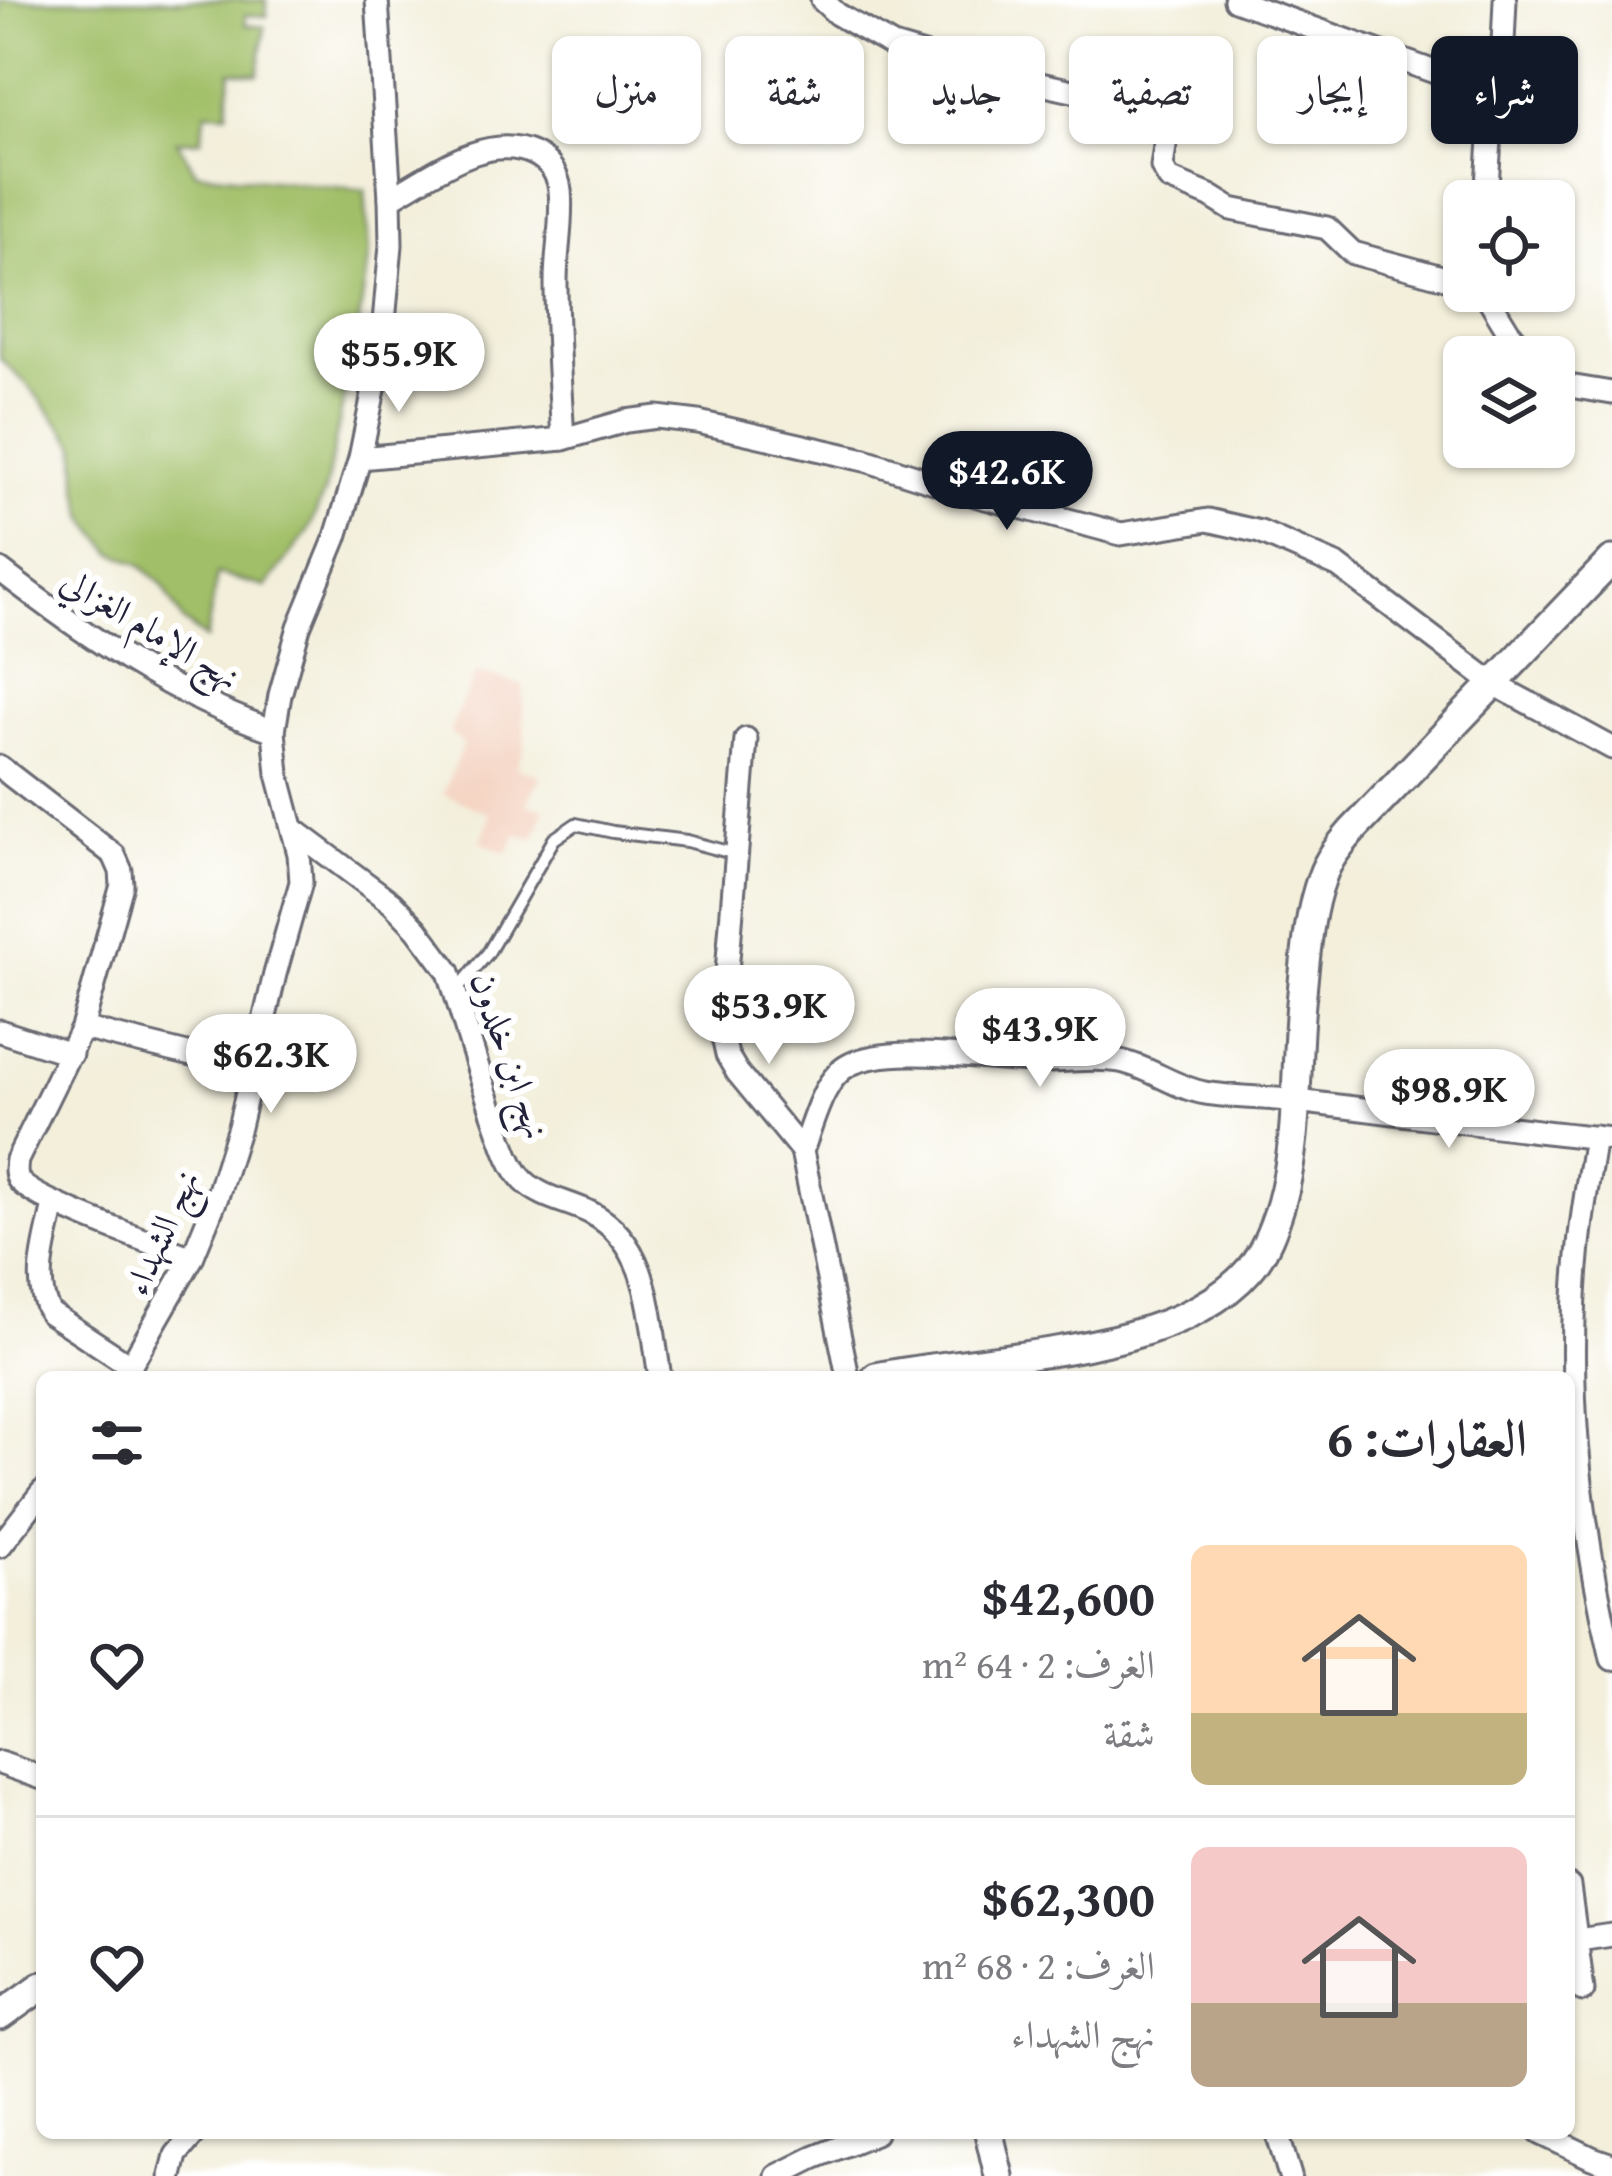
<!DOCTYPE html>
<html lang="ar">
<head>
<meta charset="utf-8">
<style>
	:root { --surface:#fff; --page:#f2f2f3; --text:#2b2b33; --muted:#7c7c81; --line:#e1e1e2; --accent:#111827 }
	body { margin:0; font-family:"Gentium Book Plus",Amiri,serif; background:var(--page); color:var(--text); direction:rtl; height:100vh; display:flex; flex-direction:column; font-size:45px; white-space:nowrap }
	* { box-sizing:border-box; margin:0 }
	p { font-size:39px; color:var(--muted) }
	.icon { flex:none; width:66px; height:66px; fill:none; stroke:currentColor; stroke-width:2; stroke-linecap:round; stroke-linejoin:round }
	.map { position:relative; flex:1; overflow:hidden; direction:ltr }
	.side { position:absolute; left:36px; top:1371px; width:1539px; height:768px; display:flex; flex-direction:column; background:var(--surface); border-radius:18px; box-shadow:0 3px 9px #0004; direction:rtl }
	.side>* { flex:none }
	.top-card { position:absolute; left:36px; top:36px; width:1542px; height:108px; direction:rtl; display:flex; gap:24px }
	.tools { position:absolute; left:1443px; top:180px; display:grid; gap:24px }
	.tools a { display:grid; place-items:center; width:132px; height:132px; border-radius:18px; background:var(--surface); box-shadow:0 3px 9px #0004; font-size:60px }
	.price { position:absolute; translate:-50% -102px; padding:0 27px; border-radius:42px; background:#fff; color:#222; font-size:39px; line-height:78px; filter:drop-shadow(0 3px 6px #0008) }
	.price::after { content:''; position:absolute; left:50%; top:72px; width:36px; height:27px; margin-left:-18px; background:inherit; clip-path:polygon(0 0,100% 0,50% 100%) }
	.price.current { background:var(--accent); color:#fff }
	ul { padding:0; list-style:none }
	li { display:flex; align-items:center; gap:36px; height:300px; padding:0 48px }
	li+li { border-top:3px solid var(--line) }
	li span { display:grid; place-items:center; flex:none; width:336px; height:240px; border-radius:18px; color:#555 }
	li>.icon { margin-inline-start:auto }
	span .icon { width:144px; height:144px; fill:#fffc; stroke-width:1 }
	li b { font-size:51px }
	h2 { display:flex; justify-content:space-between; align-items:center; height:144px; padding:0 48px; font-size:51px }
	.tag { padding:0 42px; border-radius:18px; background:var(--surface); box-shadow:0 3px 9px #0004; font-size:42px; line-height:108px }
	.tag.current { background:var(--accent); color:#fff }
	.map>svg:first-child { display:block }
	.built { fill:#f4d3c1 }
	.green { fill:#a1bf67; stroke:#627051; stroke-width:3 }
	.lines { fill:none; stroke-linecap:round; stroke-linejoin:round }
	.service-casing { stroke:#6b6a73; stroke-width:16 }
	.minor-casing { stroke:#6b6a73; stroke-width:27 }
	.tertiary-casing { stroke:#6b6a73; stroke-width:33 }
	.service { stroke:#fff; stroke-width:10 }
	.minor { stroke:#fff; stroke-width:21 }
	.tertiary { stroke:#fff; stroke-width:27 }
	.labels { text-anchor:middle; stroke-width:12; stroke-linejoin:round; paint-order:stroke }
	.street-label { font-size:36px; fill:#22223b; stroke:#fff }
</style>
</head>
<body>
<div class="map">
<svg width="1612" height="2176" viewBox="0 0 1612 2176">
	<rect width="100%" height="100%" fill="#fff"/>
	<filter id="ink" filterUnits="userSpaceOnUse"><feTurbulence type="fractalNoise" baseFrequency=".00833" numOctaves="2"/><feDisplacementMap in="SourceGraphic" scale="24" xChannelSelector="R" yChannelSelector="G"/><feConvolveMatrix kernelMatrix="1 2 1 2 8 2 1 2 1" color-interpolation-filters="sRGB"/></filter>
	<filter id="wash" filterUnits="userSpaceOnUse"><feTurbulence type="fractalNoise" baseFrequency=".004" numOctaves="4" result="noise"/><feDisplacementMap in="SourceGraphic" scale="48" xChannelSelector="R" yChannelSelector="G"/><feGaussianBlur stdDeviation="2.7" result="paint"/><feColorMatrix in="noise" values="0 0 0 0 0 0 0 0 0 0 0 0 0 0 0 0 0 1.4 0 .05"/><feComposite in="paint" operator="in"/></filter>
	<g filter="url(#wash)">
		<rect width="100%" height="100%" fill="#f3efdb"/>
		<path class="built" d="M 476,672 L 523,685 L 525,747 L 517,767 L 540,776 L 527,805 L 545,808 L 534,839 L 517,834 L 507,853 L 481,842 L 490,814 L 443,794 L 463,744 L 449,732 Z"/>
		<path class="green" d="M 0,0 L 266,0 L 267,16 L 245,15 L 246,25 L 265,27 L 258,74 L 231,71 L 227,113 L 206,112 L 201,140 L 177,141 L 196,172 L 365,190 L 369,253 L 358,329 L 325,491 L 308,531 L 266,587 L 217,574 L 206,639 L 183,621 L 162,584 L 138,563 L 112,552 L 86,519 L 78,485 L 77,446 L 28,385 L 0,359 Z"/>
	</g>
	<g filter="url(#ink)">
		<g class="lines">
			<g class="service-casing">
				<path id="service" d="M 457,990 L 488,953 L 554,839 L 576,824 L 613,832 L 687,841 L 736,854"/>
			</g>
			<g class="minor-casing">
				<g id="minor">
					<path d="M 822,0 L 837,14 L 893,46 L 972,69 L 1164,111 L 1169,118 L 1162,167 L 1169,179 L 1210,196 L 1231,209 L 1327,228 L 1353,253 L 1464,283"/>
					<path d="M 1235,0 L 1493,93 L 1499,91 L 1501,87 L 1505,0"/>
					<path d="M 390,198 C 431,176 486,131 534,154 C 549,161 558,174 560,190 C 563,220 556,252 556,282 C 556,335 560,387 563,439"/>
					<path d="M 1486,201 L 1493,93"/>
					<path d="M 1484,291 L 1509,332 L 1531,357"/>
					<path d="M 1554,379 L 1569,386 L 1612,393"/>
					<path d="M 360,458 L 563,439 L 626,421 L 657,417 L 698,422 L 865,460 L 978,496 L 1121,534 L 1208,520 L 1260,532 L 1338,566 L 1494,684 L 1612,748"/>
					<path d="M 0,570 C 84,635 173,696 274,731"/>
					<path d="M 746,739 L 722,1033 L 727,1055 L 737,1072 L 802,1151 L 848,1377"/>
					<path d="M 0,767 L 114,855 L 121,871 L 122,885 L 82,1028"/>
					<path d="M 293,829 L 392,903 L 417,929 L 449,972 C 463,1019 477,1067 493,1114 C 501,1135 508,1165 524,1181 C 541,1198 570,1202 591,1213 C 651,1244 650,1319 660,1377"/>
					<path d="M 0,1031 L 71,1054"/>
					<path d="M 1595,1137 C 1589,1177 1581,1216 1578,1256 C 1565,1391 1581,1528 1612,1659"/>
					<path d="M 802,1151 C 813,1124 822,1079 849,1065 C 891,1043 990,1061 1039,1061 C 1065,1062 1095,1056 1120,1061 C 1150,1067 1175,1088 1205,1093 C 1235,1098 1266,1097 1296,1101 C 1401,1113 1506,1129 1612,1139"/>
					<path d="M 54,1203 C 48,1237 31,1282 50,1313 L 131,1366"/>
					<path d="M 192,1258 C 164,1247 29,1200 18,1179 C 15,1173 16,1167 17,1160 L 82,1028 L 252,1070"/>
					<path d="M 124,1377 L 192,1258 L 217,1197 L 239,1127 L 275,974 L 301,882 L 299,854 L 278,774 L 274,731 L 280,695 L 299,627 L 336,537 L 360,458 L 381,355 L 391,245 L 390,198 L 377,0"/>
					<path d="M 0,1546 L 42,1492"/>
					<path d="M 0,1763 L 42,1778"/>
					<path d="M 1569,1886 L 1583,1990"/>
					<path d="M 1578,1940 L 1612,1935"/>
					<path d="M 1277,2133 L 1290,2176"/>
					<path d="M 1540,2133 L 1592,2158 L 1612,2165"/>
					<path d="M 171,2176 L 176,2155 L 195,2133"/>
					<path d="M 777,2176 L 813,2158 L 875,2133"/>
				</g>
			</g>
			<g class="tertiary-casing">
				<g id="tertiary">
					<path d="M 876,1377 C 985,1354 1173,1358 1249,1270 C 1265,1252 1274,1227 1281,1204 C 1299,1140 1295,1069 1301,1003 C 1305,965 1308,913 1322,877 C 1328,859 1340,845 1352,831 L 1612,560"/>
					<path d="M 0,2016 L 42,1986"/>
					<path d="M 989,2133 L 999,2176"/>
				</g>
			</g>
			<use href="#service" class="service"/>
			<use href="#minor" class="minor"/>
			<use href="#tertiary" class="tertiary"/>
		</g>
	</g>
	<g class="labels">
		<g class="street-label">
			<text transform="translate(151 628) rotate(31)" y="13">نهج الإمام الغزالي</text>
			<text transform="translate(511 1055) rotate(71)" y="13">نهج ابن خلدون</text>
			<text transform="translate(161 1232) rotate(-66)" y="13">نهج الشهداء</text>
		</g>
	</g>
</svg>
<div class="tools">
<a><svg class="icon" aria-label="locate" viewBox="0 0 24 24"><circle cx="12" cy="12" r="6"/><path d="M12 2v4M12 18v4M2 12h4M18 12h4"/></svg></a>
<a><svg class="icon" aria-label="layers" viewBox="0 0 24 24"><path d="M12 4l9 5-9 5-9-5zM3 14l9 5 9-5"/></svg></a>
</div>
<b class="price" style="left:399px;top:415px">$55.9K</b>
<b class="price current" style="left:1007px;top:533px">$42.6K</b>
<b class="price" style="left:769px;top:1067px">$53.9K</b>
<b class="price" style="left:1040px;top:1090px">$43.9K</b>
<b class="price" style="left:271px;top:1116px">$62.3K</b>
<b class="price" style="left:1449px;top:1151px">$98.9K</b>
<div class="top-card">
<a class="tag current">شراء</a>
<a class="tag">إيجار</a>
<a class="tag">تصفية</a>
<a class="tag">جديد</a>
<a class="tag">شقة</a>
<a class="tag">منزل</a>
</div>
<section class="side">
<h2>العقارات: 6<svg class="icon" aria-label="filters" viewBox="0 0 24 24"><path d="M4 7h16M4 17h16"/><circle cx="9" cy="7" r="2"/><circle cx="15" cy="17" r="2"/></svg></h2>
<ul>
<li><span style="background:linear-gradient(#ffd9b3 70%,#c2b280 0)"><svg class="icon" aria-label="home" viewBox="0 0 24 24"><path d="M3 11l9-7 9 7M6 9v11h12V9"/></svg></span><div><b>$42,600</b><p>الغرف: 2 · 64 m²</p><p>شقة</p></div><svg class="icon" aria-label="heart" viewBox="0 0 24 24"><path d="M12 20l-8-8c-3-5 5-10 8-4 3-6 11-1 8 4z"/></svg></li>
<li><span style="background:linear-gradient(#f6c9c9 65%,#b9a48a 0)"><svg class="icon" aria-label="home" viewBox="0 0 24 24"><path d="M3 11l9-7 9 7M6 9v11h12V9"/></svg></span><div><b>$62,300</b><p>الغرف: 2 · 68 m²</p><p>نهج الشهداء</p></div><svg class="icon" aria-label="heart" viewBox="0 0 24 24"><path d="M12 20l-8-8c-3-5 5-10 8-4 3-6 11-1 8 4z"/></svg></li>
</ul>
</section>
</div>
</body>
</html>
